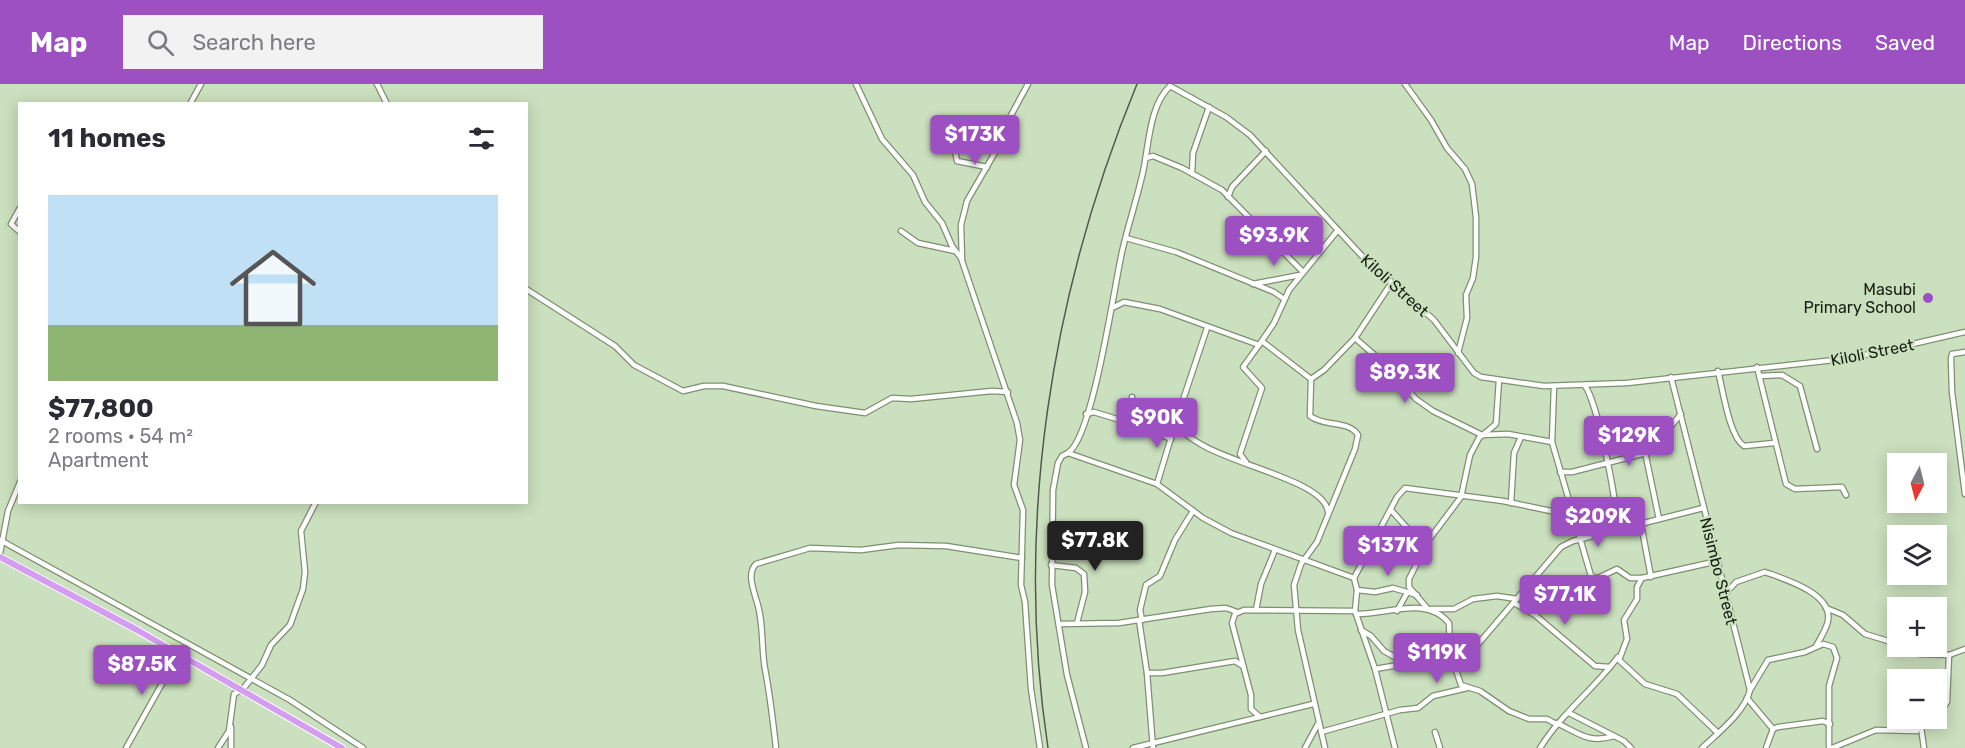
<!DOCTYPE html>
<html lang="en">
<head>
<meta charset="utf-8">
<style>
	:root { --surface:#fff; --page:#f2f2f3; --text:#2b2b33; --muted:#7c7c81; --accent:#9c50c1 }
	body { margin:0; font-family:Rubik,sans-serif; background:var(--page); color:var(--text); height:100vh; display:flex; flex-direction:column; font-size:22px; white-space:nowrap }
	* { box-sizing:border-box; margin:0 }
	p { font-size:20px; color:var(--muted) }
	.icon { flex:none; width:33px; height:33px; fill:none; stroke:currentColor; stroke-width:2; stroke-linecap:round; stroke-linejoin:round }
	.map { position:relative; flex:1; overflow:hidden }
	.drawer { position:absolute; left:18px; top:18px; width:510px; height:402px; display:flex; flex-direction:column; background:var(--surface); border-radius:0px; box-shadow:0 3px 15px #0003 }
	.drawer>* { flex:none }
	.needle { width:39px; rotate:187deg }
	.fabs { position:absolute; left:1887px; top:369px; display:grid; gap:12px }
	.fabs a { display:grid; place-items:center; width:60px; height:60px; border-radius:0px; background:var(--surface); box-shadow:0 3px 15px #0003; font-size:30px }
	.price { position:absolute; translate:-50% -51px; padding:0 14px; border-radius:6px; background:var(--accent); color:#fff; font-size:20px; line-height:39px; filter:drop-shadow(0 2px 3px #0008) }
	.price::after { content:''; position:absolute; left:50%; top:36px; width:18px; height:14px; margin-left:-9px; background:inherit; clip-path:polygon(0 0,100% 0,50% 100%) }
	.price.current { background:#222; color:#fff }
	ul { padding:0; list-style:none }
	li { display:grid; align-content:center; gap:12px; height:318px; padding:0 30px }
	li span { display:grid; place-items:center; height:186px; border-radius:0px; color:#555 }
	li>.icon { margin-inline-start:auto }
	span .icon { width:108px; height:108px; fill:#fffc; stroke-width:1 }
	li b { font-size:26px }
	h2 { display:flex; justify-content:space-between; align-items:center; height:72px; padding:0 30px; font-size:26px }
	header { display:flex; align-items:center; gap:36px; box-sizing:border-box; height:84px; padding:0 30px; background:var(--accent); color:#fff }
	header strong { font-size:28px }
	nav { display:flex; gap:33px; margin-inline-start:auto; font-size:21px }
	.search { width:420px; height:54px; background:var(--page); display:flex; align-items:center; gap:15px; box-sizing:border-box; padding:0 21px; border-radius:0px; color:var(--muted); font-size:22px }
	.map>svg:first-child { display:block }
	.lines { fill:none; stroke-linecap:round; stroke-linejoin:round }
	.minor-casing { stroke:#7d9070; stroke-width:7 }
	.highway-casing { stroke:#fff; stroke-width:8 }
	.minor { stroke:#fff; stroke-width:4.5 }
	.highway { stroke:#d49df2; stroke-width:6 }
	.rail { stroke:#505c49; stroke-width:1.5 }
	.poi-dot { fill:#9c50c1; stroke:#cbe0be; stroke-width:2 }
	.labels { text-anchor:middle; stroke-width:4.5; stroke-linejoin:round; paint-order:stroke }
	.street-label { font-size:16px; fill:#171f12; stroke:#cbe0be }
	.poi-label { font-size:16px; fill:#171f12; stroke:#cbe0be; text-anchor:end }
</style>
</head>
<body>
<header>
<strong>Map</strong>
<div class="search"><svg class="icon" aria-label="search" viewBox="0 0 24 24"><circle cx="10" cy="10" r="6"/><path d="M15 15l6 6"/></svg>Search here</div>
<nav><a>Map</a><a>Directions</a><a>Saved</a></nav>
</header>
<div class="map">
<svg width="1965" height="664" viewBox="0 0 1965 664">
	<rect width="100%" height="100%" fill="#cbe0be"/>
	<g class="lines">
		<g class="minor-casing">
			<g id="minor">
				<path d="M 377,0 L 387,20"/>
				<path d="M 856,0 L 882,55 L 913,91 L 925,118 L 942,139 L 952,162 L 961,174 L 1017,339 L 1020,356 L 1014,401 L 1023,426 L 1021,501 L 1025,518 L 1031,605 L 1040,664"/>
				<path d="M 1405,0 L 1431,36 L 1447,64 L 1465,85 L 1472,100 L 1476,133 L 1476,173 L 1473,194 L 1466,211 L 1467,234 L 1458,269"/>
				<path d="M 190,20 L 201,0"/>
				<path d="M 950,43 L 985,53 L 999,61"/>
				<path d="M 954,62 L 957,77 L 987,83"/>
				<path d="M 1146,74 L 1153,72 L 1182,84 L 1222,106 L 1303,188"/>
				<path d="M 1192,89 L 1193,69 L 1209,23"/>
				<path d="M 1228,113 L 1232,103 L 1266,67"/>
				<path d="M 20,124 L 11,140 L 20,148"/>
				<path d="M 901,147 L 918,159 L 955,167"/>
				<path d="M 1126,154 L 1176,168 L 1274,208 L 1284,215"/>
				<path d="M 962,176 L 961,141 L 967,117 L 997,65 L 1003,46 L 1028,0"/>
				<path d="M 1253,200 L 1300,191"/>
				<path d="M 526,205 L 615,262 L 634,281 L 683,307 L 704,302 L 723,302 L 816,322 L 865,329 L 892,314 L 911,315 L 992,307 L 1008,308"/>
				<path d="M 1114,223 L 1124,218 L 1160,225 L 1259,261 L 1274,239 L 1289,206 L 1338,146"/>
				<path d="M 1207,244 L 1176,337 C 1193,378 1324,390 1328,428"/>
				<path d="M 1355,254 L 1387,282 L 1416,315 L 1433,327 L 1482,351 L 1508,350 L 1552,358 L 1591,492 L 1598,494 L 1617,485 L 1630,494 L 1642,494 L 1718,477"/>
				<path d="M 1263,258 L 1311,295 L 1324,286 L 1355,254 L 1392,198"/>
				<path d="M 1965,268 L 1952,270 L 1951,275 L 1952,308 L 1965,410"/>
				<path d="M 1757,283 L 1786,400 L 1795,405 L 1842,403 L 1846,411"/>
				<path d="M 1718,287 C 1723,306 1729,352 1744,362 L 1774,359"/>
				<path d="M 1760,292 L 1782,291 L 1800,302 L 1817,365"/>
				<path d="M 1671,293 L 1750,606 C 1745,628 1718,649 1702,664"/>
				<path d="M 1311,295 L 1310,332 C 1324,343 1349,336 1358,351 L 1355,365 L 1317,458 L 1301,480 L 1294,501 L 1298,546 L 1325,664"/>
				<path d="M 1585,302 C 1597,317 1620,427 1616,446"/>
				<path d="M 1132,313 L 1130,327 L 1132,338 L 1171,355"/>
				<path d="M 1086,330 L 1094,328 L 1120,336 L 1129,329"/>
				<path d="M 1640,344 L 1659,435"/>
				<path d="M 1599,345 L 1671,342 L 1681,330"/>
				<path d="M 1552,358 L 1554,302"/>
				<path d="M 1068,369 C 1093,353 1114,203 1122,168 C 1128,141 1137,115 1143,88 C 1149,61 1149,22 1170,2 L 1226,33 L 1250,51 L 1362,172 L 1434,236 L 1474,289 L 1481,293 L 1544,302 L 1627,299 L 1852,274 L 1965,248"/>
				<path d="M 1246,378 L 1240,370 L 1262,304 L 1243,283 L 1259,261"/>
				<path d="M 1560,388 L 1572,388 L 1646,369"/>
				<path d="M 1157,400 L 1176,337"/>
				<path d="M 1511,419 L 1514,369 L 1521,353"/>
				<path d="M 1391,426 L 1425,464"/>
				<path d="M 1641,440 L 1651,493"/>
				<path d="M 0,456 L 290,616 L 363,664"/>
				<path d="M 0,469 L 8,427 L 20,398"/>
				<path d="M 1051,481 L 1076,484 L 1084,490 L 1085,508 L 1077,539"/>
				<path d="M 1354,494 L 1397,413 L 1405,404 L 1503,417 L 1575,432"/>
				<path d="M 1642,494 L 1637,503 L 1637,515 L 1624,536 L 1627,555 L 1619,576 L 1645,600 L 1677,610 L 1718,649"/>
				<path d="M 1357,506 L 1375,508 L 1393,504 L 1417,511"/>
				<path d="M 1727,508 L 1736,498 L 1765,488 C 1784,495 1833,509 1828,537 C 1826,546 1820,555 1816,562"/>
				<path d="M 1514,519 L 1535,531 L 1595,582 L 1610,583"/>
				<path d="M 1427,524 L 1409,503 L 1409,495 L 1428,457 L 1461,413 L 1470,371 L 1479,354 L 1496,340 L 1499,296"/>
				<path d="M 1826,524 L 1843,531 L 1865,550 L 1898,560"/>
				<path d="M 1430,525 L 1454,525 L 1473,515 L 1497,512 L 1517,515"/>
				<path d="M 1256,526 L 1261,500 L 1275,466"/>
				<path d="M 1397,527 L 1407,509"/>
				<path d="M 1356,530 C 1387,531 1426,511 1449,539 L 1450,567 L 1458,583"/>
				<path d="M 1139,536 L 1147,589 L 1153,664"/>
				<path d="M 1142,536 L 1140,526 L 1146,501 L 1160,492 L 1175,456 L 1193,427"/>
				<path d="M 1061,540 L 1119,539 L 1211,525 L 1226,524 L 1237,528"/>
				<path d="M 1361,546 L 1371,552 L 1384,567 L 1407,580"/>
				<path d="M 1904,562 L 1919,570 L 1949,571 L 1947,618 L 1945,621 L 1936,622"/>
				<path d="M 1949,571 L 1965,565"/>
				<path d="M 1375,585 L 1451,572"/>
				<path d="M 1147,589 L 1162,589 L 1235,577 L 1243,582"/>
				<path d="M 1750,606 L 1768,576 L 1805,568 L 1823,560 L 1833,563 L 1837,574 L 1829,602 L 1829,664"/>
				<path d="M 1747,614 L 1773,645"/>
				<path d="M 1509,627 L 1480,607 L 1461,601 L 1456,586 L 1561,463 L 1573,457 L 1703,424"/>
				<path d="M 1509,627 L 1529,635 L 1547,635 L 1556,640"/>
				<path d="M 1569,629 L 1624,657 L 1631,664"/>
				<path d="M 1260,633 L 1251,625 L 1251,611 L 1232,539 L 1235,530 L 1244,526 L 1355,527"/>
				<path d="M 1557,639 C 1578,649 1589,660 1614,652"/>
				<path d="M 1921,643 L 1924,664"/>
				<path d="M 1321,648 L 1400,626 L 1418,624 L 1433,612 L 1467,604"/>
				<path d="M 1435,648 L 1440,664"/>
				<path d="M 126,664 L 178,571"/>
				<path d="M 218,664 L 229,647 L 234,610 L 243,605 L 262,581 L 271,561 L 290,541 L 303,505 L 305,488 L 301,447 L 316,418"/>
				<path d="M 231,664 L 231,643"/>
				<path d="M 776,664 C 773,637 770,611 765,585 C 761,563 764,537 756,515 C 753,504 747,489 756,480 L 810,464 L 861,466 L 899,461 L 946,462 L 1022,474"/>
				<path d="M 1086,664 L 1067,591 L 1052,501 L 1053,406 L 1058,379 L 1062,372 L 1068,369 L 1157,400 L 1203,434 L 1231,449 L 1354,494 L 1357,506 L 1355,527 L 1375,585 L 1395,664"/>
				<path d="M 1133,664 L 1313,620"/>
				<path d="M 1305,664 L 1319,638"/>
				<path d="M 1540,664 C 1561,630 1594,605 1618,573"/>
				<path d="M 1766,664 L 1773,645 L 1778,643 L 1823,637 L 1830,640"/>
				<path d="M 1832,664 L 1876,646 L 1917,647 L 1927,634"/>
			</g>
		</g>
		<g class="highway-casing">
			<path id="highway" d="M 0,473 L 137,546 L 342,664"/>
		</g>
		<use href="#minor" class="minor"/>
		<use href="#highway" class="highway"/>
		<path class="rail" d="M 1048,664 C 1014,440 1051,209 1137,0"/>
	</g>
	<circle class="poi-dot" cx="1928" cy="214" r="6"/>
	<g class="labels">
		<g class="street-label">
			<text transform="translate(1395 201) rotate(42)" y="6">Kiloli Street</text>
			<text transform="translate(1872 268) rotate(-11)" y="6">Kiloli Street</text>
			<text transform="translate(1719 487) rotate(76)" y="6">Nisimbo Street</text>
		</g>
		<g class="poi-label">
			<text x="1916" y="211">Masubi<tspan x="1916" dy="18">Primary School</tspan></text>
		</g>
	</g>
</svg>
<div class="fabs">
<a><svg class="needle" viewBox="-14 -14 28 28"><path d="M0-13l5 13h-10z" fill="#e53935"/><path d="M0 13l5-13h-10z" fill="#7c7c81"/></svg></a>
<a><svg class="icon" aria-label="layers" viewBox="0 0 24 24"><path d="M12 4l9 5-9 5-9-5zM3 14l9 5 9-5"/></svg></a>
<a>+</a>
<a>−</a>
</div>
<b class="price" style="left:975px;top:82px">$173K</b>
<b class="price" style="left:1274px;top:183px">$93.9K</b>
<b class="price" style="left:1405px;top:320px">$89.3K</b>
<b class="price" style="left:1157px;top:365px">$90K</b>
<b class="price" style="left:1629px;top:383px">$129K</b>
<b class="price" style="left:1598px;top:464px">$209K</b>
<b class="price current" style="left:1095px;top:488px">$77.8K</b>
<b class="price" style="left:1388px;top:493px">$137K</b>
<b class="price" style="left:1565px;top:542px">$77.1K</b>
<b class="price" style="left:1437px;top:600px">$119K</b>
<b class="price" style="left:142px;top:612px">$87.5K</b>
<section class="drawer">
<h2>11 homes<svg class="icon" aria-label="filters" viewBox="0 0 24 24"><path d="M4 7h16M4 17h16"/><circle cx="9" cy="7" r="2"/><circle cx="15" cy="17" r="2"/></svg></h2>
<ul>
<li><span style="background:linear-gradient(#bfe0f5 70%,#8fb573 0)"><svg class="icon" aria-label="home" viewBox="0 0 24 24"><path d="M3 11l9-7 9 7M6 9v11h12V9"/></svg></span><div><b>$77,800</b><p>2 rooms · 54 m²</p><p>Apartment</p></div></li>
</ul>
</section>
</div>
</body>
</html>
